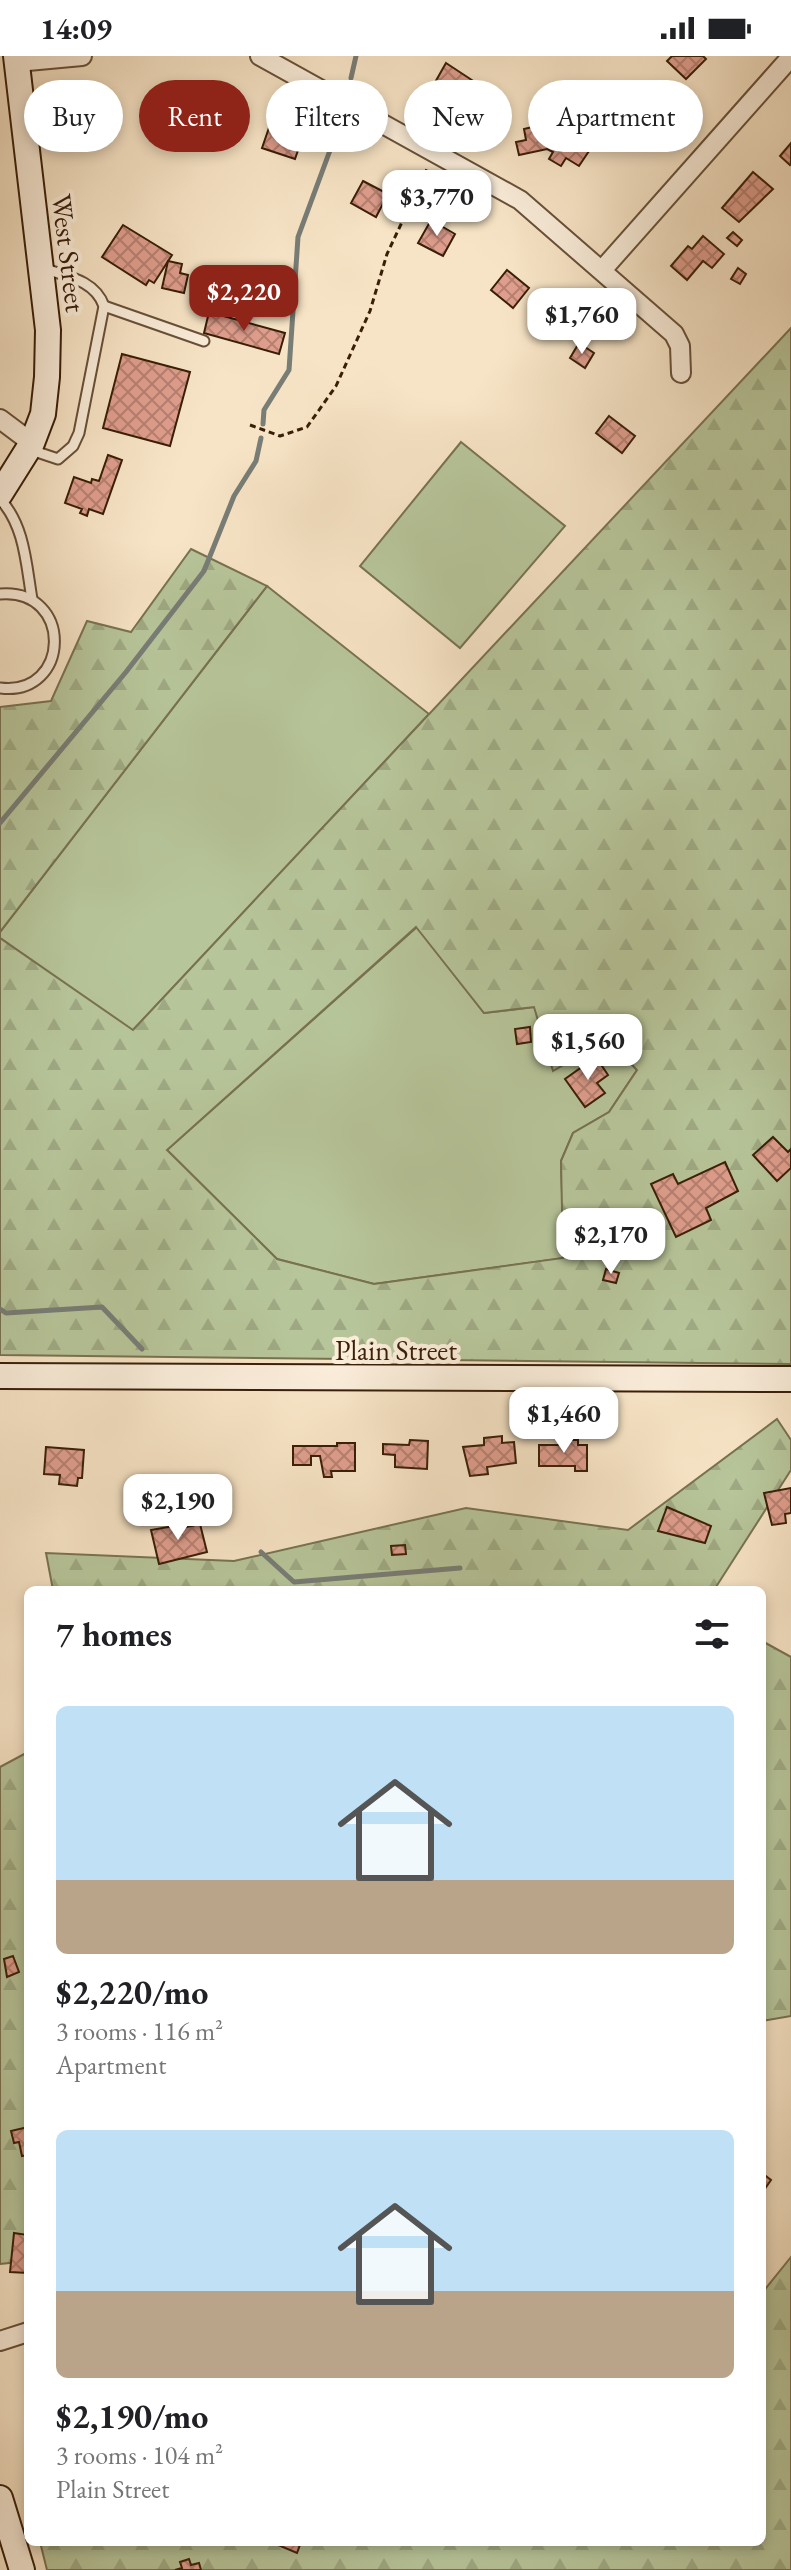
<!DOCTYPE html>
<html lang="en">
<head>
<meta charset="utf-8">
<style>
	:root { --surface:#fff; --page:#f6f6f6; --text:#202124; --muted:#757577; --accent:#8f2418 }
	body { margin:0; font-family:"EB Garamond",serif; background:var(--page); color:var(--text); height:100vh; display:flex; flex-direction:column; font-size:30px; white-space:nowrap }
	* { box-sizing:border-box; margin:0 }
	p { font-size:26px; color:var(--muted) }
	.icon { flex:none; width:44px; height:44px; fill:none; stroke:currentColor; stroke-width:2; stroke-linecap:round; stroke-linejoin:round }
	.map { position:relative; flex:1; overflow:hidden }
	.drawer { position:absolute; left:24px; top:1530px; width:742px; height:960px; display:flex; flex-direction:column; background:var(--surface); border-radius:12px; box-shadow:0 4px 12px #0003 }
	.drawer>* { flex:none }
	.banner { position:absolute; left:24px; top:24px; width:744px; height:72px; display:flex; gap:16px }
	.price { position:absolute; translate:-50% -68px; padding:0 18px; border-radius:16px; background:#fff; color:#222; font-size:26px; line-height:52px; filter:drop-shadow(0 2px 4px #0008) }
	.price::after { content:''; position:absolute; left:50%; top:48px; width:24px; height:18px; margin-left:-12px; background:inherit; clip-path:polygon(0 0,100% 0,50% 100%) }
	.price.active { background:var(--accent); color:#fff }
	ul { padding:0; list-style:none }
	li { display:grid; align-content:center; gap:16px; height:424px; padding:0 32px }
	li span { display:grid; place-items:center; height:248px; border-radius:12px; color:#555 }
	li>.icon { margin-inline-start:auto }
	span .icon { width:144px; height:144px; fill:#fffc; stroke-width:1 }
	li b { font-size:34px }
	h2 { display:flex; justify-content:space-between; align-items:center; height:96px; padding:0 32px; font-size:34px }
	.tag { padding:0 28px; border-radius:36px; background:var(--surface); box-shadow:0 4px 12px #0003; font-size:28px; line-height:72px }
	.tag.active { background:var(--accent); color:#fff }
	.status { display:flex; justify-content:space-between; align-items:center; height:56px; padding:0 40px; background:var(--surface); direction:ltr }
	.status svg { height:22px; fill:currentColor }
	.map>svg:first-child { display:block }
	.green { fill:#b7c59a; stroke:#787251; stroke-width:2 }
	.forest { fill:url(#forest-firs); stroke:#787251; stroke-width:2; fill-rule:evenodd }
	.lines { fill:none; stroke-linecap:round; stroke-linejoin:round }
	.stream { stroke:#787d76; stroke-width:5 }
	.building { fill:url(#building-cross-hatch); stroke:#391e08; stroke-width:2 }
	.lane-casing { stroke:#685038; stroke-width:13 }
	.street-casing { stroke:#685038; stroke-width:22 }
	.secondary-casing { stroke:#391e08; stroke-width:28 }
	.path { stroke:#391e08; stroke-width:3; stroke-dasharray:6 4; stroke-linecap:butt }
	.lane { stroke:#faedda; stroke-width:9 }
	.street { stroke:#faedda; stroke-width:18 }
	.secondary { stroke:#faedda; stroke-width:24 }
	.labels { text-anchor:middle; stroke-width:8; stroke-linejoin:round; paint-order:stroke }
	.street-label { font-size:28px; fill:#391e08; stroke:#faedda }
</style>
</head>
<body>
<div class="status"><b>14:09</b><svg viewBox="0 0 49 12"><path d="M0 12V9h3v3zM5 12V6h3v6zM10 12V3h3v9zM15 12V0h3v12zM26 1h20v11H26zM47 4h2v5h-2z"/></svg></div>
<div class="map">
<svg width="791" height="2514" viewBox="0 0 791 2514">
	<defs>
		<pattern id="forest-firs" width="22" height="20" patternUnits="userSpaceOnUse" patternTransform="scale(2)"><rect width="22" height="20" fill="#b7c59a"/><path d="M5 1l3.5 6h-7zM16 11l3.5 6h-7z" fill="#9ea983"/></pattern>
		<pattern id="building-cross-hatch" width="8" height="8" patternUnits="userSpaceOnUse" patternTransform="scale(2)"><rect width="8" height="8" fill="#df9e8d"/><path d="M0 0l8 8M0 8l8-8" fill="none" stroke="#b68071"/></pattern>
	</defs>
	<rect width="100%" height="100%" fill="#f7e4c6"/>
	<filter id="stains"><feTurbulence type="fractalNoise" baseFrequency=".0025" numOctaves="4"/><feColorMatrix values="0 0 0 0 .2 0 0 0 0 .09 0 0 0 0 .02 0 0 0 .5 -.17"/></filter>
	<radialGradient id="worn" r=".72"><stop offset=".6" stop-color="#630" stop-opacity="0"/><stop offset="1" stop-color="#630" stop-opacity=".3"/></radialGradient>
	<g class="green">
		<path d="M 461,386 L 565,470 L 460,592 L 360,510 Z"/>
		<path d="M 267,530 L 429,658 L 132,975 L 0,882 L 0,876 Z"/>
		<path d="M 417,871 L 484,957 L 534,951 L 608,983 L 637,1014 L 609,1056 L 573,1077 L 561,1105 L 564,1202 L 374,1228 L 277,1203 L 167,1094 Z"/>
	</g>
	<g class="forest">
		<path d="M 791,272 L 791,1308 L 0,1299 L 0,882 L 133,974 ZM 416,871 L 484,957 L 534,951 L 553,1015 L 608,983 L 637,1014 L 609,1056 L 573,1077 L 561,1105 L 563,1202 L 374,1228 L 277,1203 L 167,1094 Z"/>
		<path d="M 191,493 L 267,530 L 0,876 L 0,651 L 51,645 L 87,565 L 131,576 Z"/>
		<path d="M 777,1363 L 791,1384 L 791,1414 L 714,1534 L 53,1534 L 46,1497 L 234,1505 L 466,1452 L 628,1474 Z"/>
		<path d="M 762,1585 L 791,1601 L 791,1960 L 762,1965 Z"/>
		<path d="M 28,1696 L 28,2205 L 0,2208 L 0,1711 Z"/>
		<path d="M 791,2201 L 791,2514 L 47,2514 L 40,2486 L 762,2486 L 762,2237 Z"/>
	</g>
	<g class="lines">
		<g class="stream">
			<path d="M 351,22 L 356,0"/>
			<path d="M 263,368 L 264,354 L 289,314 L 298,181 L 339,70"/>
			<path d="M 0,767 L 126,616 L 204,515 L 234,440 L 256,405 L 261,382"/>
			<path d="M 0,1253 L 6,1257 L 102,1251 L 142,1293"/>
			<path d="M 261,1496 L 294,1526 L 460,1512"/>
		</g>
	</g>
	<g class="building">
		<path d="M 672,0 L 703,0 L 706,3 L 686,23 L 667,5 Z"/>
		<path d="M 446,7 L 493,38 L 481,58 L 433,30 Z"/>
		<path d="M 176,28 L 192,29 L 192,36 L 225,39 L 223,61 L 199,59 L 198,68 L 188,67 L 189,56 L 174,54 Z"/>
		<path d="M 647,33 L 664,48 L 638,82 L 619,65 Z"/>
		<path d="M 81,41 L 103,51 L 89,84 L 66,74 Z"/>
		<path d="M 272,63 L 305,74 L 295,103 L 262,92 Z"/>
		<path d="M 545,68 L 547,75 L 562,84 L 568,74 L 593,89 L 579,110 L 566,102 L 561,110 L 549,103 L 553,96 L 547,93 L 519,99 L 516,86 L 526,84 L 524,73 Z"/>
		<path d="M 791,87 L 791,108 L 790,109 L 780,100 Z"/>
		<path d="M 753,116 L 773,133 L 739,166 L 722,152 Z"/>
		<path d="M 363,125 L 388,138 L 376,161 L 351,147 Z"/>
		<path d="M 431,164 L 455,178 L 443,200 L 418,187 Z"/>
		<path d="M 123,169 L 172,199 L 154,227 L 149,224 L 146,229 L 102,201 Z"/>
		<path d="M 733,176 L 742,184 L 737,190 L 727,182 Z"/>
		<path d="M 703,180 L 724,198 L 712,212 L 703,205 L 687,224 L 671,210 L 688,190 L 692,193 Z"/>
		<path d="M 168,205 L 182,208 L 180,217 L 188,219 L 184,237 L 162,232 Z"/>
		<path d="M 738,212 L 746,218 L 740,228 L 731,223 Z"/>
		<path d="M 507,214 L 529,232 L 513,252 L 491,234 Z"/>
		<path d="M 565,247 L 595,265 L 583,285 L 553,267 Z"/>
		<path d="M 209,256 L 285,277 L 279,298 L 204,277 Z"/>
		<path d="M 579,287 L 594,297 L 585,312 L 570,302 Z"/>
		<path d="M 122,298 L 190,316 L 170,390 L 103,372 Z"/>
		<path d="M 609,360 L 635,380 L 622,397 L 596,377 Z"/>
		<path d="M 108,399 L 122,404 L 103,458 L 89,453 L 87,460 L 80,457 L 82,453 L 65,447 L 74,421 L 91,427 L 92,423 L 99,425 Z"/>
		<path d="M 530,971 L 531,986 L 517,988 L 515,973 Z"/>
		<path d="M 596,1001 L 608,1019 L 597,1027 L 605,1037 L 585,1051 L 565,1023 Z"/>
		<path d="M 773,1081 L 788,1096 L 791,1093 L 791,1112 L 777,1125 L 753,1099 Z"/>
		<path d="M 725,1106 L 738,1135 L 706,1152 L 711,1164 L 676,1181 L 651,1128 L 673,1118 L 678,1128 Z"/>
		<path d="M 606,1213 L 619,1217 L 616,1227 L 603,1224 Z"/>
		<path d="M 502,1380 L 502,1387 L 514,1386 L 516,1407 L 487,1411 L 488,1418 L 470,1420 L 463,1391 L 484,1389 L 484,1382 Z"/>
		<path d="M 410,1384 L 428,1385 L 427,1413 L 395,1411 L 395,1399 L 383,1398 L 383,1388 L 409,1389 Z"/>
		<path d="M 561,1384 L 578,1384 L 578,1389 L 587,1389 L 587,1415 L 575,1415 L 575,1410 L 539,1410 L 539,1389 L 560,1389 Z"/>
		<path d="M 337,1387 L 355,1387 L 355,1415 L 331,1415 L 332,1421 L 324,1421 L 320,1400 L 311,1400 L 311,1409 L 293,1409 L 293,1390 L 337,1390 Z"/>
		<path d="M 46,1391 L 84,1394 L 82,1422 L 78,1422 L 77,1430 L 59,1428 L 60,1419 L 44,1418 Z"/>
		<path d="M 791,1432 L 791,1457 L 785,1458 L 786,1467 L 772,1469 L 764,1437 Z"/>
		<path d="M 667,1451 L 711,1470 L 705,1487 L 658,1475 Z"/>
		<path d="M 185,1468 L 186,1471 L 200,1468 L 207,1496 L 159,1508 L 151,1474 Z"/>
		<path d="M 405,1489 L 406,1498 L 392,1499 L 391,1490 Z"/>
		<path d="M 13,1900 L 19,1916 L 7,1921 L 4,1903 Z"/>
		<path d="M 28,2071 L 28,2099 L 22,2100 L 19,2086 L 14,2087 L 11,2075 Z"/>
		<path d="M 762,2117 L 771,2124 L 762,2137 Z"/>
		<path d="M 14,2177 L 28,2179 L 28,2217 L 10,2216 Z"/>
		<path d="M 271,2486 L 301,2486 L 297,2497 Z"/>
		<path d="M 189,2503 L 191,2509 L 199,2507 L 201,2514 L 175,2514 L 182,2512 L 180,2506 Z"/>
	</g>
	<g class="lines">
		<g class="lane-casing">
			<g id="lane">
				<path d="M 104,250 L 204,285"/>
				<path d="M 34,390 L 40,397 L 58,403 L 73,390 L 79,377 L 104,250 C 95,224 66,220 42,212"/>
				<path d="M 0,443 C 25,470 26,508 32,543"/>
				<path d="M 0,538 C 74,532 71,641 0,632"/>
			</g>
		</g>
		<g class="street-casing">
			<g id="street">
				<path d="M 260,0 L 520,144 L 674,278 L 680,290 L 681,317"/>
				<path d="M 17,6 L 82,0"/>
				<path d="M 603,213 L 791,1"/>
				<path d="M 0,363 L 32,387"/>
				<path d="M 0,2285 L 28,2276"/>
			</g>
		</g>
		<g class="secondary-casing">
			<g id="secondary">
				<path d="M 0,438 L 32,387 L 43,358 L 47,321 L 48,274 L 16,0"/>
				<path d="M 0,1320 L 791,1323"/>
				<path d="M 0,2442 L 22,2514"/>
			</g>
		</g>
		<path class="path" d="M 250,369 L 280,380 L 307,371 L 336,330 L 370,255 L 387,198 L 427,113"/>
		<use href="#lane" class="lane"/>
		<use href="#street" class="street"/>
		<use href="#secondary" class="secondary"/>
	</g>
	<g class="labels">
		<g class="street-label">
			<text transform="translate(69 197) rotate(83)" y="10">West Street</text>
			<text x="396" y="1304">Plain Street</text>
		</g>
	</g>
	<rect width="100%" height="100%" filter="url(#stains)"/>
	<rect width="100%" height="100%" fill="url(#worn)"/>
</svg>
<b class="price" style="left:437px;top:182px">$3,770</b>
<b class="price active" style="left:244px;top:277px">$2,220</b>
<b class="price" style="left:582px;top:300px">$1,760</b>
<b class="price" style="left:588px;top:1026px">$1,560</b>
<b class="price" style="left:611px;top:1220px">$2,170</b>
<b class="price" style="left:564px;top:1399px">$1,460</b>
<b class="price" style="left:178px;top:1486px">$2,190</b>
<div class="banner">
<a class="tag">Buy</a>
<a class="tag active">Rent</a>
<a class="tag">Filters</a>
<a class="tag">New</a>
<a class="tag">Apartment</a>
</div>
<section class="drawer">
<h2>7 homes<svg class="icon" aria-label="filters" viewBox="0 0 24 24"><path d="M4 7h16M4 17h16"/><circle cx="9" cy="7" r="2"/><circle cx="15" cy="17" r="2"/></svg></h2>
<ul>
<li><span style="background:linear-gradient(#bfe0f5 70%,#b9a48a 0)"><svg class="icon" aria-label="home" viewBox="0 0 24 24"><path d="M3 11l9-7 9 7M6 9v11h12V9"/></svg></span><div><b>$2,220/mo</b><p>3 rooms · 116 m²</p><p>Apartment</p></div></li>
<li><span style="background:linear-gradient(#bfe0f5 65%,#b9a48a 0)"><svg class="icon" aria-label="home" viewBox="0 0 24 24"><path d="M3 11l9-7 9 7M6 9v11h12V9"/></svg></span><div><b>$2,190/mo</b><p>3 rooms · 104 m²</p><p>Plain Street</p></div></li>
</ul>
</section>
</div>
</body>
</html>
